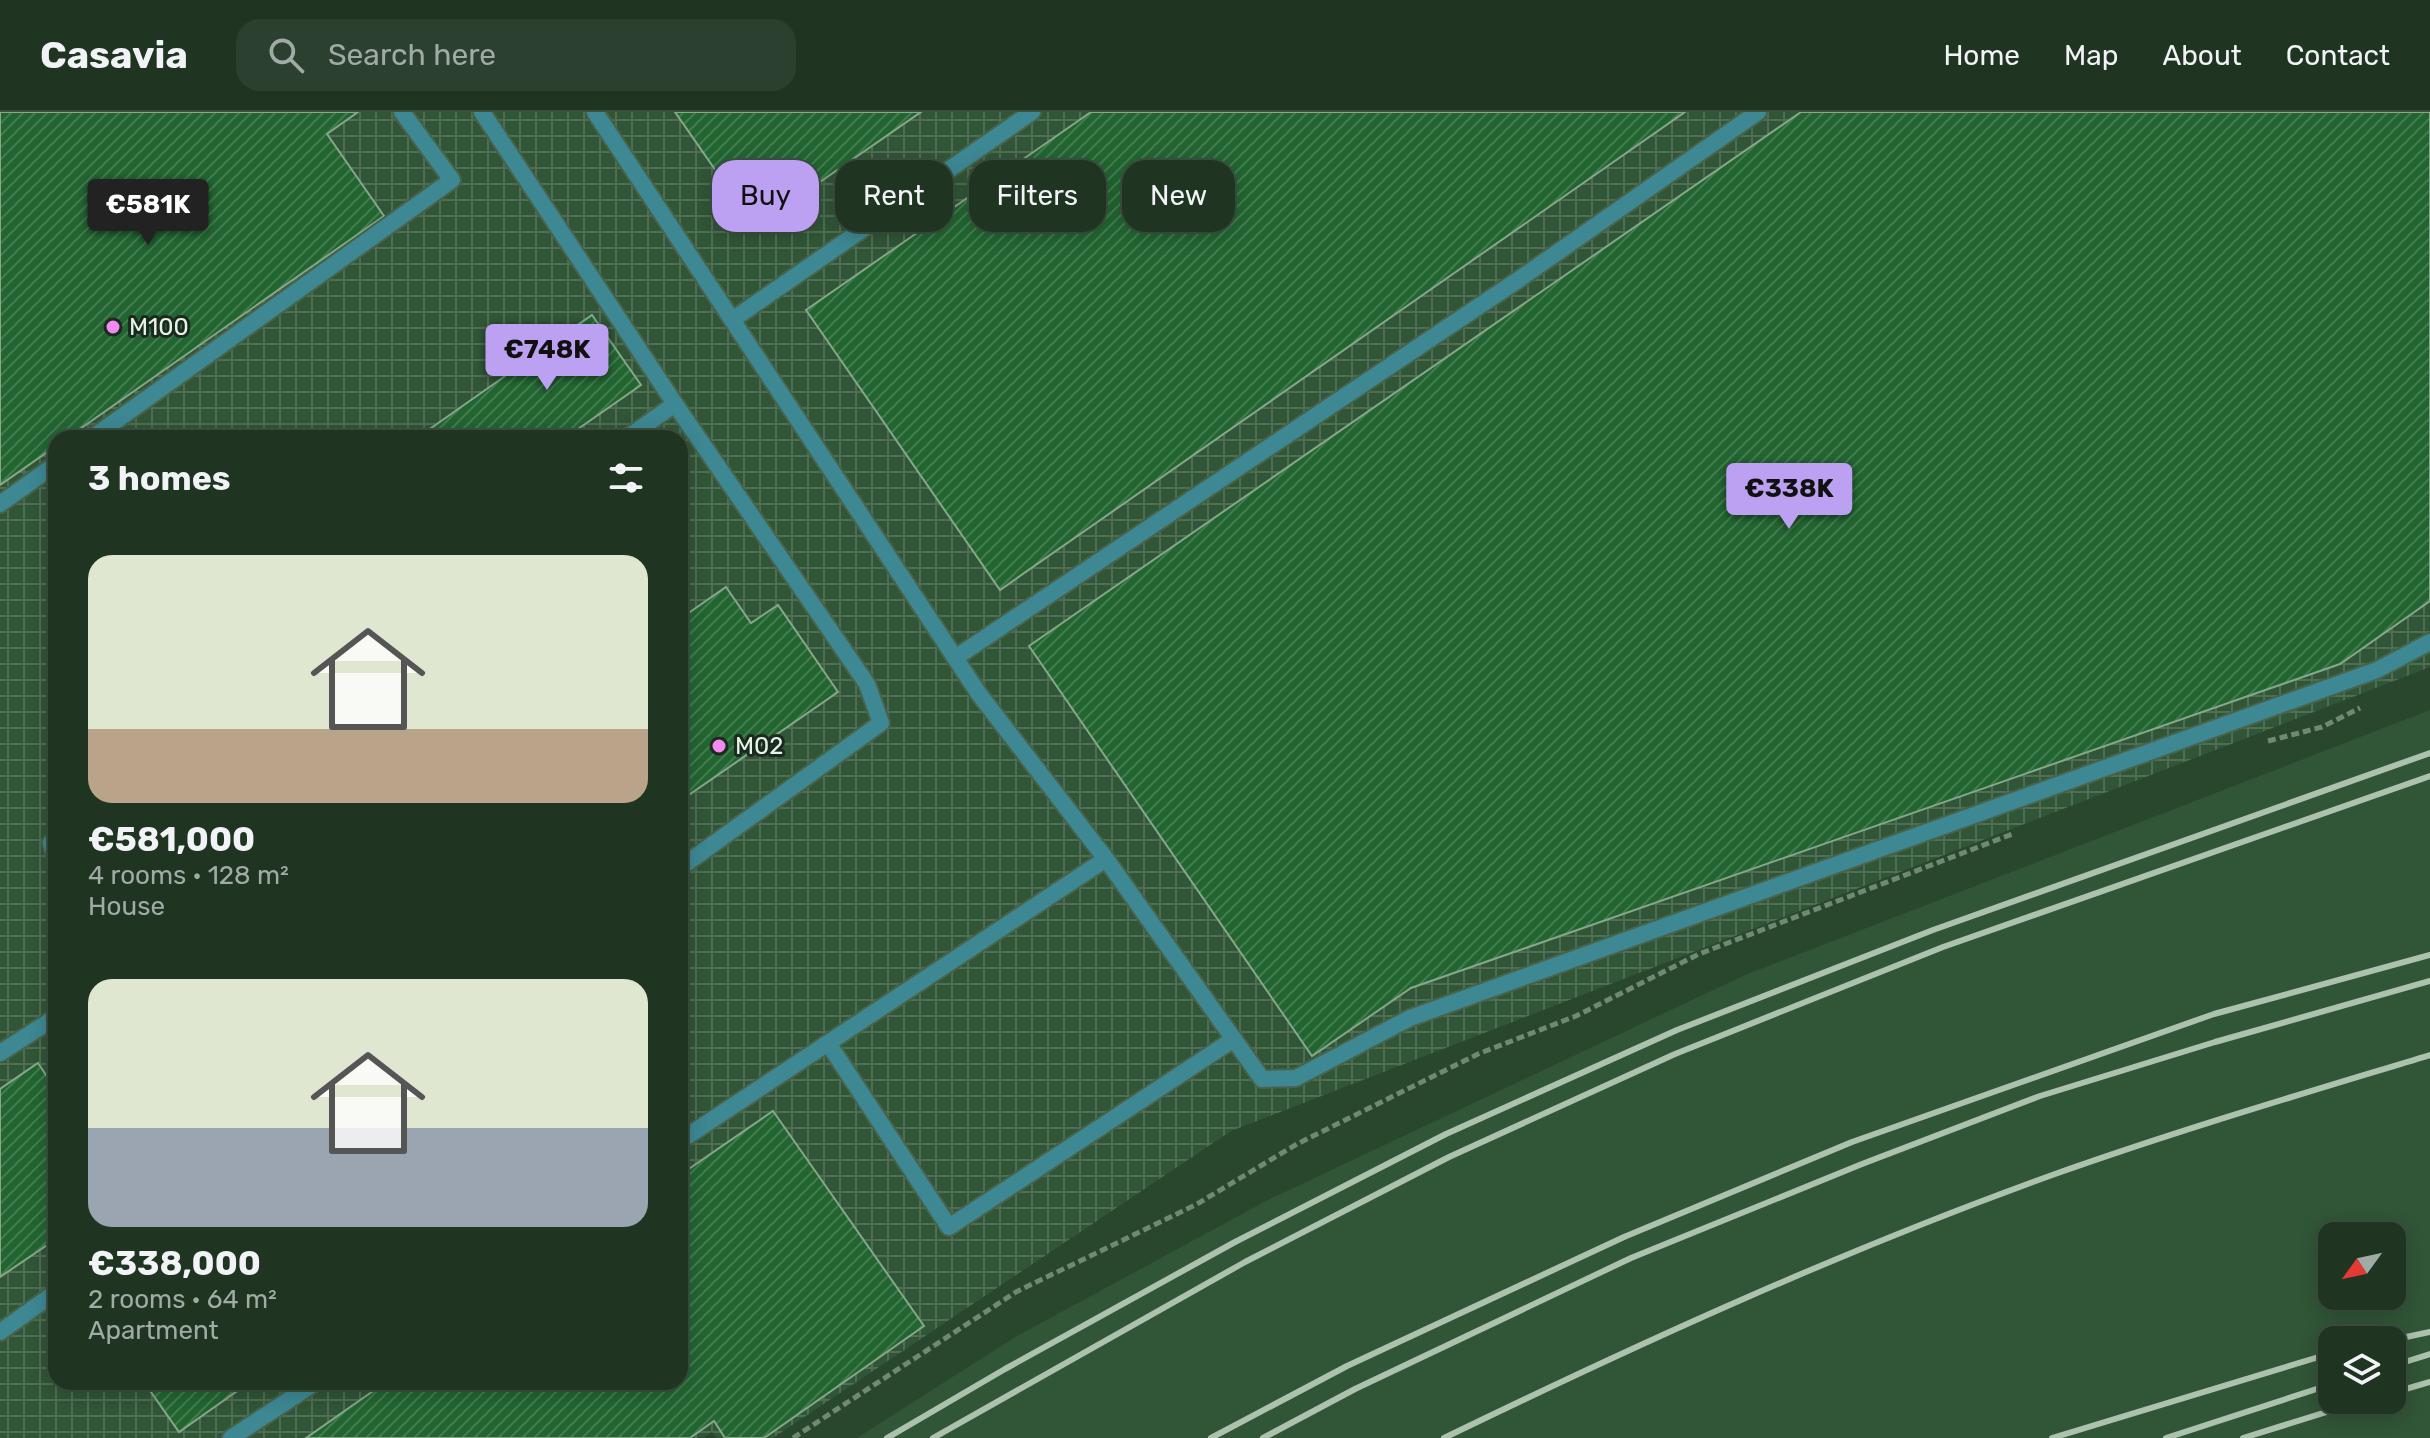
<!DOCTYPE html>
<html lang="en">
<head>
<meta charset="utf-8">
<style>
	:root { --surface:#1f3522; --page:#2c402f; --text:#f1f3f6; --muted:#a1aba5; --line:#3c5040; --accent:#bca0f2 }
	body { margin:0; font-family:Rubik,sans-serif; background:var(--page); color:var(--text); height:100vh; display:flex; flex-direction:column; font-size:30px; white-space:nowrap }
	* { box-sizing:border-box; margin:0 }
	p { font-size:26px; color:var(--muted) }
	.icon { flex:none; width:44px; height:44px; fill:none; stroke:currentColor; stroke-width:2; stroke-linecap:round; stroke-linejoin:round }
	.map { position:relative; flex:1; overflow:hidden }
	.sheet { position:absolute; left:48px; top:318px; width:640px; height:960px; display:flex; flex-direction:column; background:var(--surface); border-radius:24px; box-shadow:0 4px 20px #0003,0 0 0 2px var(--line) }
	.sheet>* { flex:none }
	.top-card { position:absolute; left:712px; top:48px; width:760px; height:72px; display:flex; gap:16px }
	.needle { width:52px; rotate:237deg }
	.fabs { position:absolute; left:2318px; top:1110px; display:grid; gap:16px }
	.fabs a { display:grid; place-items:center; width:88px; height:88px; border-radius:16px; background:var(--surface); box-shadow:0 4px 20px #0003,0 0 0 2px var(--line); font-size:40px }
	.price { position:absolute; translate:-50% -68px; padding:0 18px; border-radius:8px; background:var(--accent); color:#111; font-size:26px; line-height:52px; filter:drop-shadow(0 2px 4px #0008) }
	.price::after { content:''; position:absolute; left:50%; top:48px; width:24px; height:18px; margin-left:-12px; background:inherit; clip-path:polygon(0 0,100% 0,50% 100%) }
	.price.on { background:#222; color:#fff }
	ul { padding:0; list-style:none }
	li { display:grid; align-content:center; gap:16px; height:424px; padding:0 40px }
	li span { display:grid; place-items:center; height:248px; border-radius:24px; color:#555 }
	li>.icon { margin-inline-start:auto }
	span .icon { width:144px; height:144px; fill:#fffc; stroke-width:1 }
	li b { font-size:34px }
	h2 { display:flex; justify-content:space-between; align-items:center; height:96px; padding:0 40px; font-size:34px }
	.chip { padding:0 28px; border-radius:24px; background:var(--surface); box-shadow:0 4px 20px #0003,0 0 0 2px var(--line); font-size:28px; line-height:72px }
	.chip.on { background:var(--accent); color:#111 }
	header { display:flex; align-items:center; gap:48px; box-sizing:border-box; height:112px; padding:0 40px; background:var(--surface); border-bottom:2px solid var(--line) }
	header strong { font-size:38px }
	nav { display:flex; gap:44px; margin-inline-start:auto; font-size:28px }
	.search { width:560px; height:72px; background:var(--page); display:flex; align-items:center; gap:20px; box-sizing:border-box; padding:0 28px; border-radius:24px; color:var(--muted); font-size:30px }
	.map>svg:first-child { display:block }
	.built { fill:#315537; fill-rule:evenodd }
	.industrial { fill:url(#industrial-grid); fill-rule:evenodd }
	.building { fill:url(#building-hatch); stroke:#86a78a; stroke-width:2 }
	.lines { fill:none; stroke-linecap:round; stroke-linejoin:round }
	.service-casing { stroke:#47634b; stroke-width:20 }
	.path { stroke:#708974; stroke-width:5; stroke-dasharray:8 4; stroke-linecap:butt }
	.service { stroke:#3d8893; stroke-width:16 }
	.rail { stroke:#acc1ae; stroke-width:6 }
	.poi-dot { fill:#f38af1; stroke:#1c291e; stroke-width:3 }
	.labels { text-anchor:middle; stroke-width:6; stroke-linejoin:round; paint-order:stroke }
	.poi-label { font-size:24px; fill:#e4f5e6; stroke:#1c291e; text-anchor:start }
</style>
</head>
<body>
<header>
<strong>Casavia</strong>
<div class="search"><svg class="icon" aria-label="search" viewBox="0 0 24 24"><circle cx="10" cy="10" r="6"/><path d="M15 15l6 6"/></svg>Search here</div>
<nav><a>Home</a><a>Map</a><a>About</a><a>Contact</a></nav>
</header>
<div class="map">
<svg width="2430" height="1326" viewBox="0 0 2430 1326">
	<defs>
		<pattern id="industrial-grid" width="8" height="8" patternUnits="userSpaceOnUse" patternTransform="scale(2)"><rect width="8" height="8" fill="#315537"/><path d="M0 4h8M4 0v8" fill="none" stroke="#4f6e54"/></pattern>
		<pattern id="building-hatch" width="6" height="6" patternUnits="userSpaceOnUse" patternTransform="scale(2)"><rect width="6" height="6" fill="#226531"/><path d="M-1 1l2-2M0 6l6-6M5 7l2-2" fill="none" stroke="#427c4f"/></pattern>
	</defs>
	<rect width="100%" height="100%" fill="#29472d"/>
	<path class="built" d="M 2430,598 L 2430,1326 L 857,1326 L 1015,1225 L 1266,1089 L 1745,863 ZM 2332,1124 L 2392,1124 L 2392,1184 L 2332,1184 ZM 2332,1228 L 2392,1228 L 2392,1288 L 2332,1288 Z"/>
	<path class="industrial" d="M 0,0 L 2430,0 L 2430,555 L 1231,1019 L 773,1326 L 717,1326 L 712,1320 L 703,1326 L 0,1326 ZM 56,326 L 680,326 L 680,1270 L 56,1270 Z"/>
	<g class="building">
		<path d="M 0,0 L 358,0 L 327,22 L 384,104 L 67,326 L 56,326 L 56,334 L 0,373 Z"/>
		<path d="M 675,0 L 921,0 L 755,115 Z"/>
		<path d="M 1091,0 L 1685,0 L 1000,478 L 806,198 Z"/>
		<path d="M 1801,0 L 2430,0 L 2430,489 L 2340,552 L 1411,876 L 1312,944 L 1029,534 Z"/>
		<path d="M 592,203 L 641,273 L 565,326 L 417,326 Z"/>
		<path d="M 726,475 L 751,511 L 778,493 L 838,580 L 680,689 L 680,507 Z"/>
		<path d="M 38,951 L 56,978 L 56,1127 L 0,1165 L 0,977 Z"/>
		<path d="M 773,999 L 924,1214 L 764,1326 L 725,1326 L 714,1309 L 690,1326 L 306,1326 L 386,1270 L 680,1270 L 680,1063 Z"/>
		<path d="M 144,1270 L 250,1270 L 179,1320 Z"/>
	</g>
	<g class="lines">
		<g class="service-casing">
			<g id="service">
				<path d="M 482,0 L 675,292 L 867,572 L 881,611 L 680,756"/>
				<path d="M 595,0 L 979,582 L 1106,747 L 1262,967 L 1296,966 L 1410,906 L 2377,558 L 2430,530"/>
				<path d="M 732,208 L 1032,0"/>
				<path d="M 92,326 L 452,68 L 402,0"/>
				<path d="M 627,326 L 675,292"/>
				<path d="M 0,392 L 56,352"/>
				<path d="M 955,546 L 1518,168 L 1758,0"/>
				<path d="M 56,728 L 51,731 L 56,746"/>
				<path d="M 828,931 L 949,1115 L 1234,927"/>
				<path d="M 0,941 L 56,905"/>
				<path d="M 680,1029 L 1106,747"/>
				<path d="M 0,1220 L 56,1180"/>
				<path d="M 231,1326 L 316,1270"/>
			</g>
		</g>
		<g class="path">
			<path d="M 2268,629 L 2322,615 L 2360,596"/>
			<path d="M 793,1326 L 1016,1180 L 1197,1092 L 1297,1032 L 1478,942 L 1576,904 L 1699,842 L 2015,721"/>
		</g>
		<use href="#service" class="service"/>
		<g class="rail">
			<path d="M 2392,1228 L 2430,1220"/>
			<path d="M 2392,1254 L 2430,1242"/>
			<path d="M 2392,1281 L 2430,1270"/>
			<path d="M 887,1326 L 1005,1257 L 1235,1130 L 1446,1022 L 1677,918 L 1933,818 L 2430,641"/>
			<path d="M 933,1326 L 1245,1150 L 1449,1045 L 1675,942 L 1943,835 L 2430,664"/>
			<path d="M 1211,1326 L 1347,1254 L 1624,1125 L 1852,1030 L 2214,902 L 2430,843"/>
			<path d="M 1263,1326 L 1355,1277 L 1631,1146 L 1862,1052 L 2040,984 L 2215,930 L 2430,869"/>
			<path d="M 1444,1326 C 1644,1229 1846,1137 2055,1062 C 2179,1018 2305,981 2430,943"/>
			<path d="M 2052,1326 L 2332,1241"/>
			<path d="M 2166,1326 L 2332,1272"/>
			<path d="M 2243,1326 L 2365,1288"/>
		</g>
	</g>
	<g class="poi-dot">
		<circle cx="113" cy="215" r="8"/>
		<circle cx="719" cy="634" r="8"/>
	</g>
	<g class="labels">
		<g class="poi-label">
			<text x="129" y="223">M100</text>
			<text x="735" y="642">M02</text>
		</g>
	</g>
</svg>
<div class="fabs">
<a><svg class="needle" viewBox="-14 -14 28 28"><path d="M0-13l5 13h-10z" fill="#e53935"/><path d="M0 13l5-13h-10z" fill="#a1aba5"/></svg></a>
<a><svg class="icon" aria-label="layers" viewBox="0 0 24 24"><path d="M12 4l9 5-9 5-9-5zM3 14l9 5 9-5"/></svg></a>
</div>
<b class="price on" style="left:148px;top:135px">€581K</b>
<b class="price" style="left:547px;top:280px">€748K</b>
<b class="price" style="left:1789px;top:419px">€338K</b>
<div class="top-card">
<a class="chip on">Buy</a>
<a class="chip">Rent</a>
<a class="chip">Filters</a>
<a class="chip">New</a>
</div>
<section class="sheet">
<h2>3 homes<svg class="icon" aria-label="filters" viewBox="0 0 24 24"><path d="M4 7h16M4 17h16"/><circle cx="9" cy="7" r="2"/><circle cx="15" cy="17" r="2"/></svg></h2>
<ul>
<li><span style="background:linear-gradient(#dfe7d0 70%,#b9a48a 0)"><svg class="icon" aria-label="home" viewBox="0 0 24 24"><path d="M3 11l9-7 9 7M6 9v11h12V9"/></svg></span><div><b>€581,000</b><p>4 rooms · 128 m²</p><p>House</p></div></li>
<li><span style="background:linear-gradient(#dfe7d0 60%,#9aa5b1 0)"><svg class="icon" aria-label="home" viewBox="0 0 24 24"><path d="M3 11l9-7 9 7M6 9v11h12V9"/></svg></span><div><b>€338,000</b><p>2 rooms · 64 m²</p><p>Apartment</p></div></li>
</ul>
</section>
</div>
</body>
</html>
